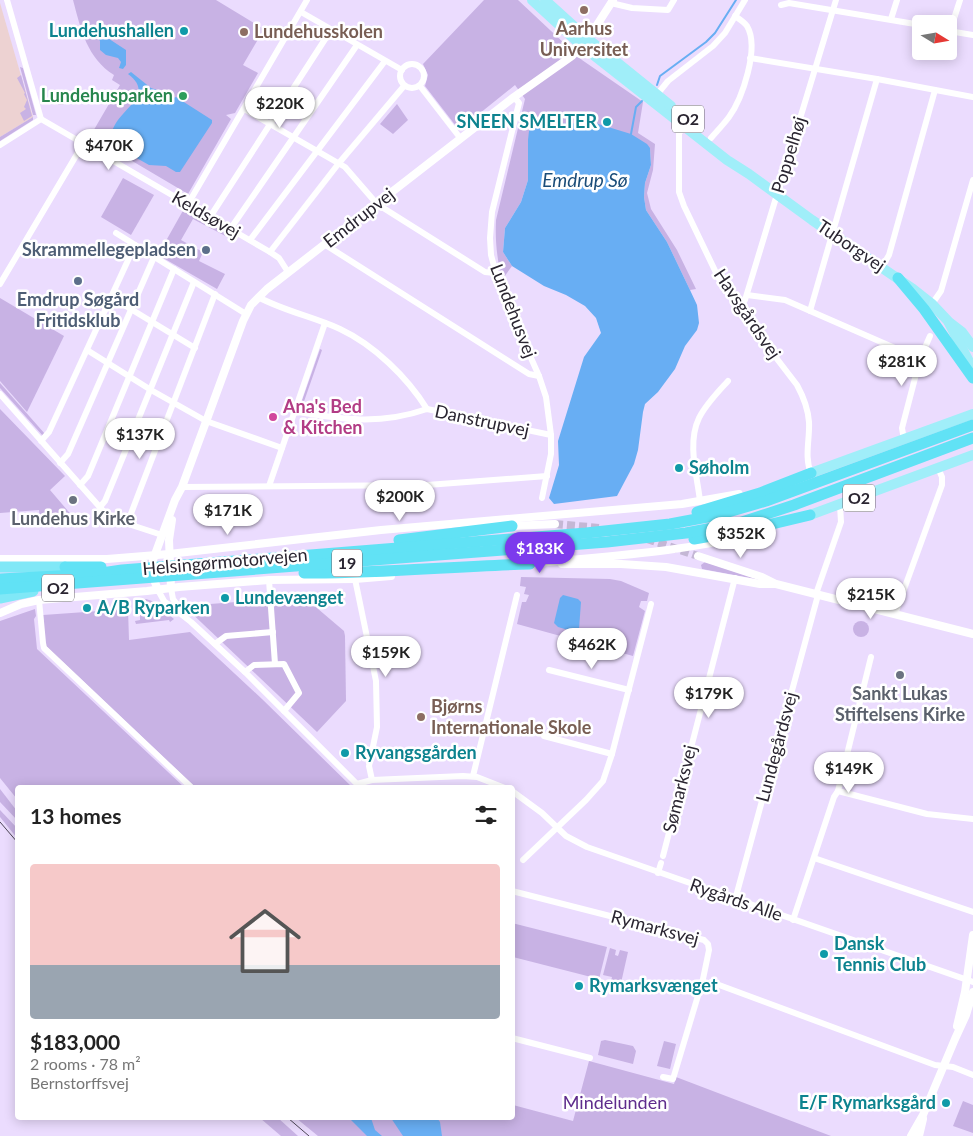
<!DOCTYPE html>
<html lang="en">
<head>
<meta charset="utf-8">
<style>
	:root { --surface:#fff; --page:#f6f6f6; --text:#222; --muted:#767676; --line:#e0e0e0; --accent:#7c3aed }
	body { margin:0; font-family:Lato,sans-serif; background:var(--page); color:var(--text); height:100vh; display:flex; flex-direction:column; font-size:19px; white-space:nowrap }
	* { box-sizing:border-box; margin:0 }
	p { font-size:16px; color:var(--muted) }
	.icon { flex:none; width:28px; height:28px; fill:none; stroke:currentColor; stroke-width:2; stroke-linecap:round; stroke-linejoin:round }
	.map { position:relative; flex:1; overflow:hidden }
	.drawer { position:absolute; left:15px; top:785px; width:500px; height:335px; display:flex; flex-direction:column; background:var(--surface); border-radius:5px; box-shadow:0 2px 12px #0003 }
	.drawer>* { flex:none }
	.needle { width:32px; rotate:101deg }
	.controls { position:absolute; left:912px; top:15px; display:grid; gap:10px }
	.controls a { display:grid; place-items:center; width:45px; height:45px; border-radius:5px; background:var(--surface); box-shadow:0 2px 12px #0003; font-size:25px }
	.price { position:absolute; translate:-50% -42px; padding:0 11px; border-radius:18px; background:#fff; color:#222; font-size:16px; line-height:32px; filter:drop-shadow(0 1px 2px #0008) }
	.price::after { content:''; position:absolute; left:50%; top:30px; width:15px; height:11px; margin-left:-8px; background:inherit; clip-path:polygon(0 0,100% 0,50% 100%) }
	.price.current { background:var(--accent); color:#fff }
	ul { padding:0; list-style:none }
	li { display:grid; align-content:center; gap:10px; height:265px; padding:0 15px }
	li+li { border-top:1px solid var(--line) }
	li span { display:grid; place-items:center; height:155px; border-radius:5px; color:#555 }
	li>.icon { margin-inline-start:auto }
	span .icon { width:90px; height:90px; fill:#fffc; stroke-width:1 }
	li b { font-size:21px }
	h2 { display:flex; justify-content:space-between; align-items:center; height:60px; padding:0 15px; font-size:21px }
	.map>svg:first-child { display:block }
	.industrial { fill:#edd2d2 }
	.green { fill:#c8b2e4 }
	.water { fill:#68aef3 }
	.lines { fill:none; stroke-linecap:round; stroke-linejoin:round }
	.stream { stroke:#68aef3; stroke-width:2 }
	.tertiary-tunnel { stroke:#c4b7d5; stroke-width:8; stroke-dasharray:8 4; stroke-linecap:butt }
	.minor { stroke:#fff; stroke-width:6 }
	.tertiary { stroke:#fff; stroke-width:8 }
	.primary { stroke:#a0eef9; stroke-width:10 }
	.trunk { stroke:#80e8f7; stroke-width:11 }
	.motorway { stroke:#61e2f5; stroke-width:11 }
	.tram { stroke:#4d4656; stroke-width:1 }
	.education-dot { fill:#8d6e63; stroke:#fff; stroke-width:2 }
	.culture-dot { fill:#0f9aa8; stroke:#fff; stroke-width:2 }
	.leisure-dot { fill:#2e9e5b; stroke:#fff; stroke-width:2 }
	.service-dot { fill:#5c6f8a; stroke:#fff; stroke-width:2 }
	.hotel-dot { fill:#d1479c; stroke:#fff; stroke-width:2 }
	.worship-dot { fill:#6b7280; stroke:#fff; stroke-width:2 }
	.labels { text-anchor:middle; stroke-width:5; stroke-linejoin:round; paint-order:stroke }
	.shield { fill:#fff; stroke:#6a666f; stroke-width:1 }
	.shield-label { font-size:16px; font-weight:bold; fill:#2a2531 }
	.education-label { font-size:18px; font-weight:bold; fill:#785e54; stroke:#fff; text-anchor:start }
	.culture-label { font-size:18px; font-weight:bold; fill:#0d838f; stroke:#fff; text-anchor:start }
	.leisure-label { font-size:18px; font-weight:bold; fill:#27864d; stroke:#fff; text-anchor:end }
	.street-label { font-size:18px; fill:#2a2531; stroke:#fff }
	.service-label { font-size:18px; font-weight:bold; fill:#4e5e75; stroke:#fff; text-anchor:end }
	.hotel-label { font-size:18px; font-weight:bold; fill:#b23c85; stroke:#fff; text-anchor:start }
	.worship-label { font-size:18px; font-weight:bold; fill:#5b616d; stroke:#fff }
	.park-label { font-size:18px; fill:#5e2c8c; stroke:#fff }
	.water-label { font-size:19px; font-style:italic; fill:#1b4d79; stroke:#fff }
</style>
</head>
<body>
<div class="map">
<svg width="973" height="1136" viewBox="0 0 973 1136">
	<rect width="100%" height="100%" fill="#ebdcfe"/>
	<path class="industrial" d="M 0,3 L 33,117 L 0,137 Z"/>
	<g class="green">
		<path d="M 73,0 L 216,0 L 264,29 L 243,65 L 258,73 L 235,113 L 226,115 L 231,119 L 188,194 L 95,139 L 88,140 L 120,85 L 112,80 L 114,75 C 87,58 81,30 73,0 Z"/>
		<path d="M 484,0 L 518,0 L 582,60 L 643,102 L 638,133 L 655,144 L 653,170 L 647,193 L 651,209 L 677,250 L 696,289 L 690,290 L 667,242 L 646,210 L 644,197 L 645,183 L 651,165 L 650,148 L 528,140 L 528,180 L 521,202 L 505,228 L 503,252 L 512,266 L 502,280 C 497,259 495,241 496,220 L 525,99 L 515,85 L 459,130 L 425,86 L 428,75 L 423,64 Z"/>
		<path d="M 20,67 L 23,68 L 36,115 L 33,115 Z"/>
		<path d="M 21,75 L 32,116 L 24,121 L 20,113 L 26,109 L 24,107 L 27,100 L 24,94 L 25,93 L 17,78 Z"/>
		<path d="M 67,90 L 69,99 L 63,105 L 58,105 L 53,95 L 58,92 Z"/>
		<path d="M 397,104 L 408,120 L 393,134 L 380,124 Z"/>
		<path d="M 33,117 L 33,120 L 0,141 L 0,137 Z"/>
		<path d="M 123,178 L 154,195 L 131,235 L 101,217 Z"/>
		<path d="M 185,207 L 236,236 L 233,240 L 193,219 L 181,240 L 203,252 L 199,261 L 225,274 L 217,289 L 158,255 Z"/>
		<path d="M 0,298 L 64,336 L 27,412 L 0,381 Z"/>
		<path d="M 320,349 L 322,350 L 301,410 L 299,409 Z"/>
		<path d="M 0,383 L 45,434 L 43,436 L 0,388 Z"/>
		<path d="M 0,409 L 65,476 L 50,490 L 74,518 L 40,520 L 39,510 L 0,513 Z"/>
		<path d="M 705,562 L 761,580 L 702,569 L 701,565 Z"/>
		<path d="M 521,577 L 610,579 L 621,581 L 649,593 L 647,601 L 641,601 L 639,607 L 645,611 L 633,656 L 517,624 L 522,602 L 526,602 L 529,595 L 524,594 L 526,587 L 520,586 Z"/>
		<path d="M 304,597 L 344,631 L 345,636 L 346,701 L 317,732 L 184,606 Z"/>
		<path d="M 146,599 L 152,601 L 174,619 L 170,622 L 169,620 L 136,624 L 135,621 L 140,620 L 140,615 L 134,615 L 134,609 L 136,609 L 137,600 Z"/>
		<path d="M 35,609 L 36,616 L 34,619 L 37,649 L 184,787 L 18,788 L 17,799 L 0,778 L 0,621 Z"/>
		<path d="M 128,609 L 129,640 L 190,632 L 262,699 L 352,787 L 195,787 L 45,645 L 43,615 Z"/>
		<circle cx="861" cy="629" r="8"/>
		<path d="M 0,789 L 17,811 L 17,820 L 0,802 Z"/>
		<path d="M 0,810 L 17,828 L 17,838 L 0,817 Z"/>
		<path d="M 512,923 L 607,947 L 599,979 L 513,957 Z"/>
		<path d="M 610,948 L 616,950 L 615,955 L 618,956 L 620,950 L 628,952 L 621,983 L 611,981 L 612,977 L 603,975 Z"/>
		<path d="M 605,1040 L 633,1046 L 636,1051 L 633,1064 L 598,1055 L 601,1041 Z"/>
		<path d="M 664,1041 L 676,1044 L 670,1069 L 657,1066 Z"/>
		<path d="M 589,1061 L 674,1084 L 676,1077 L 831,1136 L 318,1136 L 296,1118 L 512,1118 L 513,1105 L 573,1121 Z"/>
		<path d="M 963,1101 L 973,1105 L 973,1133 L 953,1126 Z"/>
		<path d="M 260,1118 L 278,1118 L 298,1136 L 281,1136 Z"/>
	</g>
	<g class="water">
		<path d="M 97,31 L 126,50 L 126,65 L 123,69 L 119,68 L 121,62 L 118,58 L 106,55 L 100,50 L 100,41 L 96,33 Z"/>
		<path d="M 131,72 L 151,88 L 157,90 L 157,102 L 159,103 L 176,97 L 212,120 L 212,123 L 180,172 L 176,172 L 166,166 L 149,165 L 117,147 L 112,142 C 106,112 161,99 128,74 Z"/>
		<path d="M 595,123 L 631,134 L 647,144 L 650,148 L 651,165 L 645,183 L 644,197 L 646,210 L 667,242 L 690,290 L 697,305 L 699,323 L 697,330 L 685,346 L 675,369 L 658,392 L 645,404 L 643,412 L 638,450 L 634,464 L 617,496 L 554,504 L 549,498 L 559,465 L 558,441 L 584,357 L 601,333 L 596,318 L 585,306 L 566,295 L 544,286 L 512,266 L 503,252 L 505,228 L 521,202 L 528,180 L 528,140 L 529,131 L 534,124 Z"/>
		<path d="M 563,595 L 578,599 L 581,602 L 579,629 L 575,632 L 558,627 L 554,623 L 560,598 Z"/>
		<path d="M 349,1118 L 371,1118 L 375,1130 L 382,1136 L 367,1136 Z"/>
		<path d="M 391,1118 L 437,1118 L 440,1122 L 442,1136 L 403,1136 Z"/>
	</g>
	<g class="lines">
		<g class="stream">
			<path d="M 657,85 L 660,76 L 706,42 L 715,33 L 736,0"/>
			<path d="M 631,134 L 636,107 L 642,101"/>
		</g>
		<g class="tertiary-tunnel">
			<path d="M 555,524 L 600,528"/>
			<path d="M 647,539 L 698,556"/>
		</g>
		<g class="minor">
			<path d="M 7,0 L 41,119"/>
			<path d="M 611,3 L 632,8 L 668,10 L 674,0"/>
			<path d="M 781,5 L 789,3 L 921,25"/>
			<path d="M 301,12 L 402,70"/>
			<path d="M 891,19 L 897,0"/>
			<path d="M 949,31 L 973,35"/>
			<path d="M 950,31 L 960,0"/>
			<path d="M 750,58 L 877,79 L 973,97"/>
			<circle cx="412" cy="76" r="12"/>
			<path d="M 420,86 L 461,139"/>
			<path d="M 514,97 L 519,103 L 492,212 L 490,238 L 491,255 L 500,288 L 539,376 L 546,397 L 551,435 L 551,454 L 542,498"/>
			<path d="M 655,97 L 668,81 L 713,46 L 725,33 L 745,0"/>
			<path d="M 244,109 L 345,167 L 377,204 L 485,272 L 495,273"/>
			<path d="M 41,119 L 270,252 L 279,258 L 288,272"/>
			<path d="M 685,126 L 679,133 L 679,192 L 684,206 L 720,281 L 738,308 L 797,385 C 803,396 808,408 809,422 C 810,439 804,457 811,473"/>
			<path d="M 711,138 C 717,131 723,125 729,117 C 742,99 760,48 747,26 C 744,22 739,19 735,16"/>
			<path d="M 0,145 L 41,119"/>
			<path d="M 188,204 L 307,0"/>
			<path d="M 210,217 L 331,30"/>
			<path d="M 231,228 L 357,45"/>
			<path d="M 116,233 L 246,314"/>
			<path d="M 250,240 L 385,61"/>
			<path d="M 324,244 L 529,374 L 539,376"/>
			<path d="M 270,252 L 339,163 L 404,86"/>
			<path d="M 882,267 L 889,255 L 935,90"/>
			<path d="M 0,284 L 83,144"/>
			<path d="M 747,295 L 785,300 L 920,359"/>
			<path d="M 111,297 L 195,348"/>
			<path d="M 258,297 C 284,311 314,317 340,329 C 374,345 407,377 427,409"/>
			<path d="M 932,304 L 941,291 L 973,180"/>
			<path d="M 738,308 L 745,300 L 836,0"/>
			<path d="M 810,311 L 877,79"/>
			<path d="M 87,350 L 151,390 L 206,421 L 282,448"/>
			<path d="M 0,394 L 105,513 L 113,519 L 162,535"/>
			<path d="M 295,411 C 341,420 381,425 427,409 L 551,435"/>
			<path d="M 904,440 L 902,428 L 920,359 L 930,336"/>
			<path d="M 41,441 L 49,432 L 135,245"/>
			<path d="M 60,463 L 68,454 L 154,257"/>
			<path d="M 80,485 L 88,476 L 174,269"/>
			<path d="M 269,486 L 325,323"/>
			<path d="M 182,487 L 427,485 L 547,476"/>
			<path d="M 700,501 C 697,475 687,443 699,418 C 706,404 718,392 728,381"/>
			<path d="M 100,507 L 105,501 L 194,282"/>
			<path d="M 127,524 L 215,294"/>
			<path d="M 355,579 L 376,681 L 377,727 L 369,766 L 372,780"/>
			<path d="M 269,580 L 275,664"/>
			<path d="M 171,588 L 173,599 L 182,611"/>
			<path d="M 158,590 L 164,601 L 191,622 L 245,672 L 361,788"/>
			<path d="M 816,594 L 841,522 L 840,505"/>
			<path d="M 39,600 L 43,643 L 44,648 L 192,788"/>
			<path d="M 895,614 L 942,485 L 942,477 L 938,468"/>
			<path d="M 215,644 L 226,636 L 273,632"/>
			<path d="M 549,670 L 629,690"/>
			<path d="M 245,672 L 254,665 L 284,664 L 299,693 L 284,711"/>
			<path d="M 544,736 L 612,754"/>
			<path d="M 473,776 L 517,595"/>
			<path d="M 357,784 L 372,780 L 463,776 L 477,777 L 505,788"/>
			<path d="M 512,791 L 542,813 L 566,836 L 587,847 L 973,982"/>
			<path d="M 838,791 L 927,814 L 973,819"/>
			<path d="M 663,856 L 735,578"/>
			<path d="M 814,858 L 973,912"/>
			<path d="M 523,860 L 586,800 L 603,781 L 612,754 L 651,604"/>
			<path d="M 658,873 L 661,863"/>
			<path d="M 512,891 L 704,940 L 708,944 L 709,950 L 703,979 L 673,1079 L 663,1077"/>
			<path d="M 735,900 L 818,595"/>
			<path d="M 793,920 L 834,797 L 838,791 L 871,657"/>
			<path d="M 711,982 L 935,1065 L 953,1067 L 973,1075"/>
			<path d="M 512,1038 L 590,1058"/>
		</g>
		<g class="tertiary">
			<path d="M 509,524 L 512,526 L 555,524"/>
			<path d="M 698,556 L 762,577 L 776,584 L 973,634"/>
			<path d="M 0,559 L 107,559 L 169,554 L 381,530 L 682,504 L 739,494"/>
			<path d="M 527,564 C 603,556 679,553 753,534"/>
			<path d="M 562,564 L 621,564 L 666,567 L 760,584 L 774,584"/>
			<path d="M 171,588 L 169,540 L 172,520"/>
			<path d="M 158,590 L 153,577 L 153,560 L 175,500 L 182,487 L 243,321 L 251,305 L 267,289 L 514,97 L 572,56 L 588,39 L 613,0"/>
			<path d="M 0,613 L 21,604 L 39,600 L 147,591 L 179,587 L 269,580 L 355,579 L 391,576"/>
			<path d="M 957,1026 L 965,992 L 973,935"/>
			<path d="M 911,1136 L 923,1115 L 955,1039 L 966,1015 L 973,992"/>
			<path d="M 919,1136 L 923,1119"/>
		</g>
		<g class="primary">
			<path d="M 532,0 L 582,46 L 727,160 L 749,174 L 812,220 L 913,289 L 932,304 L 949,322 L 962,332 L 973,347"/>
			<path d="M 545,0 L 588,39 L 671,106"/>
			<path d="M 949,323 L 973,369"/>
			<path d="M 811,473 L 973,414"/>
			<path d="M 810,515 L 973,455"/>
		</g>
		<g class="trunk">
			<path d="M 0,567 L 65,567"/>
			<path d="M 0,598 L 33,591"/>
		</g>
		<g class="motorway">
			<path d="M 898,278 L 924,309 L 973,378"/>
			<path d="M 697,512 L 760,493 L 811,473"/>
			<path d="M 694,539 L 751,529 L 810,515"/>
			<path d="M 399,540 L 512,526"/>
			<path d="M 65,567 L 101,567"/>
			<path d="M 304,573 C 379,574 454,566 530,564"/>
			<path d="M 0,579 L 95,574 L 122,570 L 586,533 L 670,524 L 718,515 L 766,501 L 973,425"/>
			<path d="M 0,589 L 607,542 L 686,533 L 739,523 L 794,505 L 973,438"/>
		</g>
		<g class="tram">
			<path d="M 0,822 L 18,843"/>
			<path d="M 288,1118 L 309,1136"/>
		</g>
	</g>
	<g class="education-dot">
		<circle cx="584" cy="10" r="5"/>
		<circle cx="244" cy="32" r="5"/>
		<circle cx="421" cy="717" r="5"/>
	</g>
	<g class="culture-dot">
		<circle cx="184" cy="31" r="5"/>
		<circle cx="607" cy="122" r="5"/>
		<circle cx="679" cy="468" r="5"/>
		<circle cx="225" cy="598" r="5"/>
		<circle cx="87" cy="608" r="5"/>
		<circle cx="345" cy="753" r="5"/>
		<circle cx="824" cy="954" r="5"/>
		<circle cx="579" cy="986" r="5"/>
		<circle cx="946" cy="1103" r="5"/>
	</g>
	<circle class="leisure-dot" cx="183" cy="96" r="5"/>
	<g class="service-dot">
		<circle cx="206" cy="250" r="5"/>
		<circle cx="78" cy="281" r="5"/>
	</g>
	<circle class="hotel-dot" cx="273" cy="417" r="5"/>
	<g class="worship-dot">
		<circle cx="73" cy="500" r="5"/>
		<circle cx="900" cy="675" r="5"/>
	</g>
	<g class="labels">
		<g class="shield">
			<rect x="672" y="105.5" width="32" height="27" rx="4"/>
			<rect x="843" y="484.5" width="32" height="27" rx="4"/>
			<rect x="332" y="549.5" width="30" height="27" rx="4"/>
			<rect x="42" y="574.5" width="32" height="27" rx="4"/>
		</g>
		<g class="shield-label">
			<text x="688" y="125">O2</text>
			<text x="859" y="504">O2</text>
			<text x="347" y="569">19</text>
			<text x="58" y="594">O2</text>
		</g>
		<g class="education-label">
			<text x="584" y="35" text-anchor="middle">Aarhus<tspan x="584" dy="21">Universitet</tspan></text>
			<text x="254" y="38">Lundehusskolen</text>
			<text x="431" y="713">Bjørns<tspan x="431" dy="21">Internationale Skole</tspan></text>
		</g>
		<g class="culture-label">
			<text x="174" y="37" text-anchor="end">Lundehushallen</text>
			<text x="597" y="128" text-anchor="end">SNEEN SMELTER</text>
			<text x="689" y="474">Søholm</text>
			<text x="235" y="604">Lundevænget</text>
			<text x="97" y="614">A/B Ryparken</text>
			<text x="355" y="759">Ryvangsgården</text>
			<text x="834" y="950">Dansk<tspan x="834" dy="21">Tennis Club</tspan></text>
			<text x="589" y="992">Rymarksvænget</text>
			<text x="936" y="1109" text-anchor="end">E/F Rymarksgård</text>
		</g>
		<g class="leisure-label">
			<text x="173" y="102">Lundehusparken</text>
		</g>
		<g class="street-label">
			<text transform="translate(789 155) rotate(-73)" y="6">Poppelhøj</text>
			<text transform="translate(206 215) rotate(30)" y="6">Keldsøvej</text>
			<text transform="translate(359 218) rotate(-38)" y="6">Emdrupvej</text>
			<text transform="translate(851 246) rotate(34)" y="6">Tuborgvej</text>
			<text transform="translate(513 311) rotate(69)" y="6">Lundehusvej</text>
			<text transform="translate(747 314) rotate(56)" y="6">Havsgårdsvej</text>
			<text transform="translate(482 421) rotate(12)" y="6">Danstrupvej</text>
			<text transform="translate(225 562) rotate(-5)" y="6">Helsingørmotorvejen</text>
			<text transform="translate(777 747) rotate(-75)" y="6">Lundegårdsvej</text>
			<text transform="translate(680 789) rotate(-76)" y="6">Sømarksvej</text>
			<text transform="translate(736 900) rotate(19)" y="6">Rygårds Alle</text>
			<text transform="translate(655 928) rotate(15)" y="6">Rymarksvej</text>
		</g>
		<g class="service-label">
			<text x="196" y="256">Skrammellegepladsen</text>
			<text x="78" y="306" text-anchor="middle">Emdrup Søgård<tspan x="78" dy="21">Fritidsklub</tspan></text>
		</g>
		<g class="hotel-label">
			<text x="283" y="413">Ana's Bed<tspan x="283" dy="21">&amp; Kitchen</tspan></text>
		</g>
		<g class="worship-label">
			<text x="73" y="525">Lundehus Kirke</text>
			<text x="900" y="700">Sankt Lukas<tspan x="900" dy="21">Stiftelsens Kirke</tspan></text>
		</g>
		<g class="park-label">
			<text x="615" y="1109">Mindelunden</text>
		</g>
		<g class="water-label">
			<text x="585" y="187">Emdrup Sø</text>
		</g>
	</g>
</svg>
<div class="controls">
<a><svg class="needle" viewBox="-14 -14 28 28"><path d="M0-13l5 13h-10z" fill="#e53935"/><path d="M0 13l5-13h-10z" fill="#767676"/></svg></a>
</div>
<b class="price" style="left:280px;top:129px">$220K</b>
<b class="price" style="left:109px;top:171px">$470K</b>
<b class="price" style="left:902px;top:387px">$281K</b>
<b class="price" style="left:140px;top:460px">$137K</b>
<b class="price" style="left:400px;top:522px">$200K</b>
<b class="price" style="left:228px;top:536px">$171K</b>
<b class="price" style="left:741px;top:559px">$352K</b>
<b class="price current" style="left:540px;top:574px">$183K</b>
<b class="price" style="left:871px;top:620px">$215K</b>
<b class="price" style="left:592px;top:670px">$462K</b>
<b class="price" style="left:386px;top:678px">$159K</b>
<b class="price" style="left:709px;top:719px">$179K</b>
<b class="price" style="left:849px;top:794px">$149K</b>
<section class="drawer">
<h2>13 homes<svg class="icon" aria-label="filters" viewBox="0 0 24 24"><path d="M4 7h16M4 17h16"/><circle cx="9" cy="7" r="2"/><circle cx="15" cy="17" r="2"/></svg></h2>
<ul>
<li><span style="background:linear-gradient(#f6c9c9 65%,#9aa5b1 0)"><svg class="icon" aria-label="home" viewBox="0 0 24 24"><path d="M3 11l9-7 9 7M6 9v11h12V9"/></svg></span><div><b>$183,000</b><p>2 rooms · 78 m²</p><p>Bernstorffsvej</p></div></li>
</ul>
</section>
</div>
</body>
</html>
